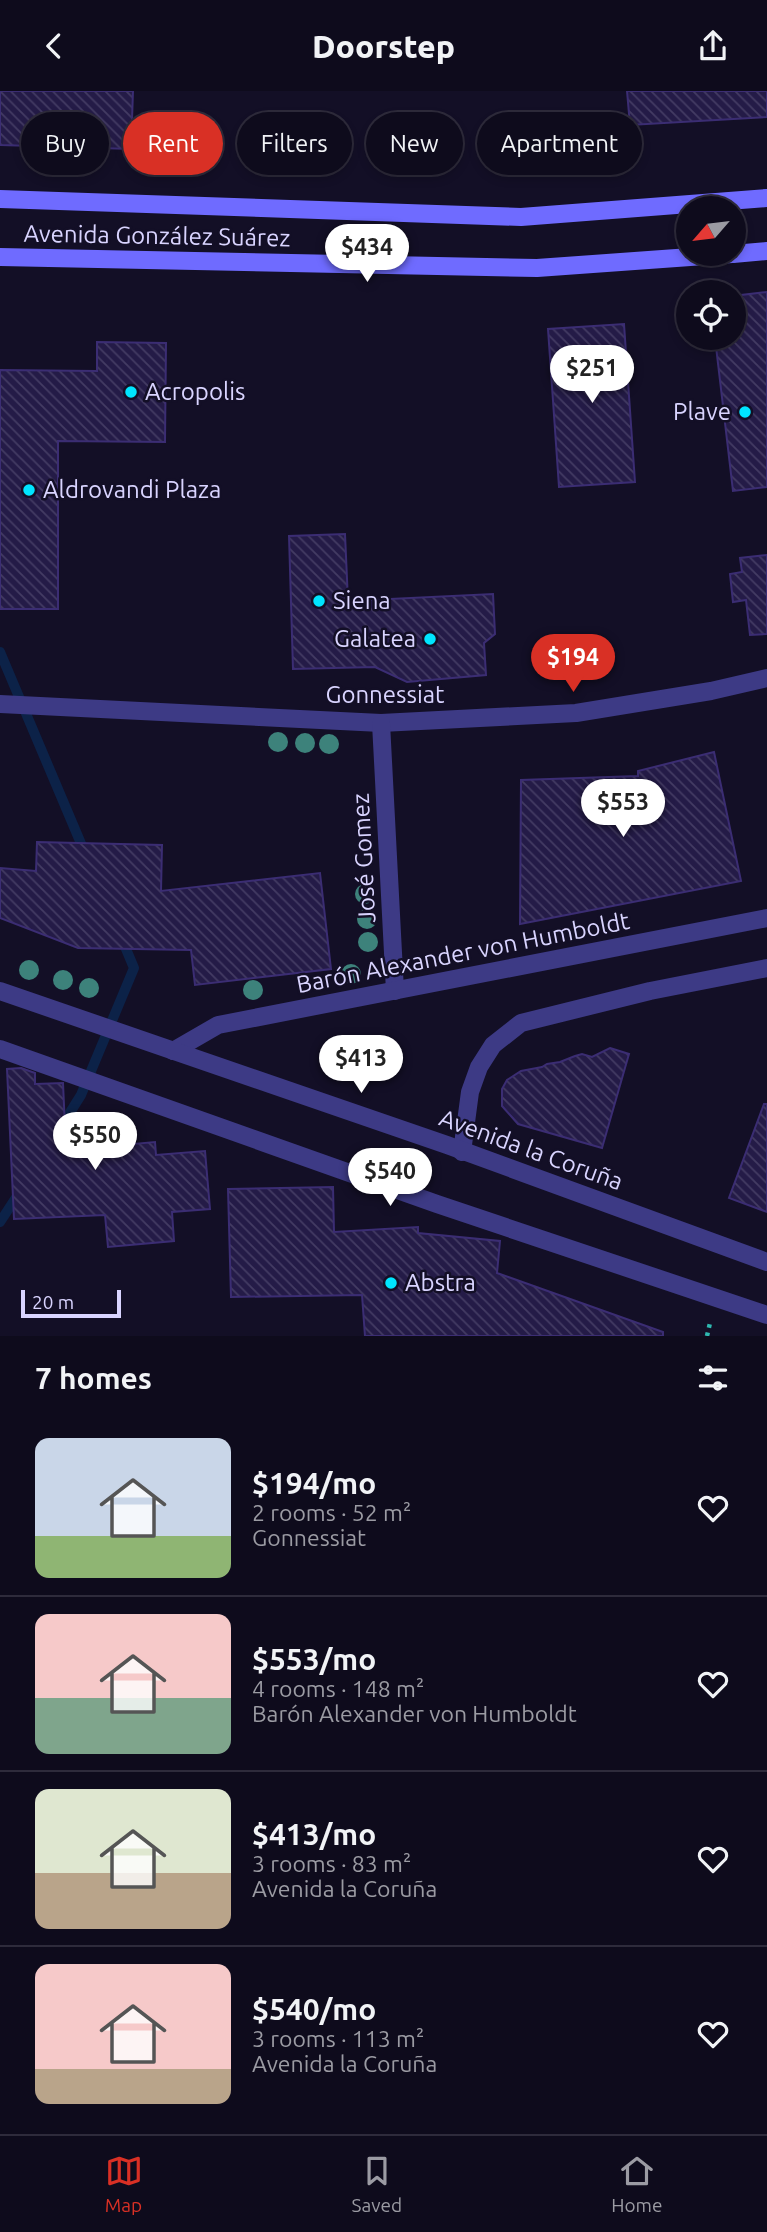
<!DOCTYPE html>
<html lang="en">
<head>
<meta charset="utf-8">
<style>
	:root { --surface:#0e0b1c; --page:#171425; --text:#f1f3f6; --muted:#9b9ba3; --line:#2e2b3b; --accent:#d93025 }
	body { margin:0; font-family:Ubuntu,sans-serif; background:var(--page); color:var(--text); height:100vh; display:flex; flex-direction:column; font-size:26px; white-space:nowrap }
	* { box-sizing:border-box; margin:0 }
	p { font-size:23px; color:var(--muted) }
	.icon { flex:none; width:38px; height:38px; fill:none; stroke:currentColor; stroke-width:2; stroke-linecap:round; stroke-linejoin:round }
	.map { position:relative; height:1245px; overflow:hidden }
	.details { display:flex; flex-direction:column; background:var(--surface); flex:1 }
	.details>* { flex:none }
	.guide { position:absolute; left:21px; top:21px; width:726px; height:63px; display:flex; gap:14px }
	.needle { width:46px; rotate:242deg }
	.fabs { position:absolute; left:676px; top:105px; display:grid; gap:14px }
	.fabs a { display:grid; place-items:center; width:70px; height:70px; border-radius:50%; background:var(--surface); box-shadow:0 4px 10px #0003,0 0 0 2px var(--line); font-size:35px }
	.scale { position:absolute; left:21px; bottom:18px; width:100px; box-sizing:border-box; padding-left:7px; border:4px solid #d9d4ff; border-top:0; font-size:19px; line-height:24px; white-space:nowrap; color:#d9d4ff; -webkit-text-stroke:5px #130f26; paint-order:stroke }
	.price { position:absolute; translate:-50% -60px; padding:0 16px; border-radius:24px; background:#fff; color:#222; font-size:23px; line-height:46px; filter:drop-shadow(0 2px 4px #0008) }
	.price::after { content:''; position:absolute; left:50%; top:42px; width:21px; height:16px; margin-left:-10px; background:inherit; clip-path:polygon(0 0,100% 0,50% 100%) }
	.price.current { background:var(--accent); color:#fff }
	ul { padding:0; list-style:none }
	li { display:flex; align-items:center; gap:21px; height:175px; padding:0 35px }
	li+li { border-top:2px solid var(--line) }
	li span { display:grid; place-items:center; flex:none; width:196px; height:140px; border-radius:14px; color:#555 }
	li>.icon { margin-inline-start:auto }
	span .icon { width:84px; height:84px; fill:#fffc; stroke-width:1 }
	li b { font-size:30px }
	h2 { display:flex; justify-content:space-between; align-items:center; height:84px; padding:0 35px; font-size:30px }
	.chip { padding:0 24px; border-radius:32px; background:var(--surface); box-shadow:0 4px 10px #0003,0 0 0 2px var(--line); font-size:24px; line-height:63px }
	.chip.current { background:var(--accent); color:#fff }
	header { display:flex; justify-content:space-between; align-items:center; height:91px; padding:0 35px; background:var(--surface); font-size:32px; font-weight:800 }
	.tabs { display:flex; justify-content:space-around; align-items:center; height:98px; border-top:2px solid var(--line); background:var(--surface); font-size:19px; color:var(--muted) }
	.tabs a { display:grid; justify-items:center; gap:4px }
	.tabs .current { color:var(--accent) }
	.map>svg:first-child { display:block }
	.lines { fill:none; stroke-linecap:round; stroke-linejoin:round }
	.stream { stroke:#0c2248; stroke-width:10 }
	.building { fill:url(#building-back-hatch); stroke:#3b2d73; stroke-width:2 }
	.path { stroke:#2fb8b0; stroke-width:4.5; stroke-dasharray:3.5 5; stroke-linecap:butt }
	.minor { stroke:#3d3a85; stroke-width:18 }
	.tertiary { stroke:#3d3a85; stroke-width:18 }
	.secondary { stroke:#6f6bff; stroke-width:18 }
	.tree { fill:#3d827b }
	.poi-dot { fill:#00e5ff; stroke:#130f26; stroke-width:2.5 }
	.labels { text-anchor:middle; stroke-width:5; stroke-linejoin:round; paint-order:stroke }
	.street-label { font-size:24px; fill:#d9d4ff; stroke:#130f26 }
	.poi-label { font-size:24px; fill:#d9d4ff; stroke:#130f26; text-anchor:start }
</style>
</head>
<body>
<header><svg class="icon" aria-label="back" viewBox="0 0 24 24"><path d="M15 5l-7 7 7 7"/></svg>Doorstep<svg class="icon" aria-label="share" viewBox="0 0 24 24"><path d="M12 15V3M7 8l5-5 5 5M5 13v7h14v-7"/></svg></header>
<div class="map">
<svg width="767" height="1245" viewBox="0 0 767 1245">
	<defs>
		<pattern id="building-back-hatch" width="6" height="6" patternUnits="userSpaceOnUse" patternTransform="scale(1.75)"><rect width="6" height="6" fill="#241b47"/><path d="M-1 5l2 2M0 0l6 6M5-1l2 2" fill="none" stroke="#433b63"/></pattern>
	</defs>
	<rect width="100%" height="100%" fill="#130f26"/>
	<g class="lines">
		<g class="stream">
			<path d="M 0,561 L 85,762"/>
			<path d="M 59,1039 L 81,1004 L 134,877 L 121,846"/>
			<path d="M 0,1131 L 19,1102"/>
		</g>
	</g>
	<g class="building">
		<path d="M 0,0 L 133,0 L 131,58 L 0,54 Z"/>
		<path d="M 627,0 L 767,0 L 767,26 L 630,34 Z"/>
		<path d="M 767,201 L 767,396 L 733,400 L 715,247 L 733,247 L 733,205 Z"/>
		<path d="M 624,233 L 635,391 L 559,396 L 548,238 Z"/>
		<path d="M 97,251 L 166,252 L 165,351 L 58,350 L 58,518 L 0,518 L 0,279 L 97,280 Z"/>
		<path d="M 345,443 L 348,510 L 493,503 L 495,543 L 484,552 L 486,584 L 407,591 L 375,576 L 293,578 L 289,445 Z"/>
		<path d="M 767,464 L 767,543 L 750,544 L 746,509 L 733,511 L 730,483 L 742,481 L 740,467 Z"/>
		<path d="M 714,661 L 741,790 L 520,833 L 521,689 L 638,685 L 638,680 Z"/>
		<path d="M 37,751 L 162,754 L 161,800 L 320,782 L 331,878 L 195,894 L 191,859 L 78,857 L 0,827 L 0,777 L 36,780 Z"/>
		<path d="M 610,957 L 629,963 L 602,1057 L 518,1033 L 502,1015 L 502,998 L 507,989 L 521,980 L 542,976 L 547,973 L 560,971 L 575,965 L 582,963 L 592,966 Z"/>
		<path d="M 21,977 L 35,982 L 35,993 L 63,992 L 66,1059 L 155,1051 L 156,1064 L 205,1060 L 210,1118 L 172,1121 L 174,1150 L 108,1156 L 105,1124 L 14,1128 L 7,978 Z"/>
		<path d="M 764,1013 L 767,1013 L 767,1121 L 729,1107 Z"/>
		<path d="M 333,1096 L 334,1141 L 418,1136 L 418,1142 L 500,1150 L 497,1182 L 663,1241 L 663,1245 L 365,1245 L 362,1204 L 231,1206 L 228,1098 Z"/>
	</g>
	<g class="lines">
		<path class="path" d="M 707,1245 L 710,1232"/>
		<g class="minor">
			<path d="M 0,613 L 381,632 L 576,622 L 711,600 L 767,587"/>
			<path d="M 381,632 L 395,900"/>
			<path d="M 173,960 L 218,934 L 767,827"/>
			<path d="M 462,1061 L 470,1001 L 479,976 L 493,954 L 521,932 L 650,900 L 767,877"/>
		</g>
		<g class="tertiary">
			<path d="M 0,900 L 447,1054 L 767,1171"/>
			<path d="M 0,958 L 437,1113 L 767,1224"/>
		</g>
		<g class="secondary">
			<path d="M 0,108 L 521,126 L 767,107"/>
			<path d="M 733,163 L 767,160"/>
			<path d="M 0,166 L 537,177 L 732,163"/>
		</g>
	</g>
	<g class="tree">
		<circle cx="278" cy="651" r="10"/>
		<circle cx="305" cy="652" r="10"/>
		<circle cx="329" cy="653" r="10"/>
		<circle cx="365" cy="803" r="10"/>
		<circle cx="367" cy="828" r="10"/>
		<circle cx="368" cy="851" r="10"/>
		<circle cx="29" cy="879" r="10"/>
		<circle cx="351" cy="883" r="10"/>
		<circle cx="63" cy="889" r="10"/>
		<circle cx="89" cy="897" r="10"/>
		<circle cx="253" cy="899" r="10"/>
	</g>
	<g class="poi-dot">
		<circle cx="131" cy="301" r="7"/>
		<circle cx="745" cy="321" r="7"/>
		<circle cx="29" cy="399" r="7"/>
		<circle cx="319" cy="510" r="7"/>
		<circle cx="430" cy="548" r="7"/>
		<circle cx="391" cy="1192" r="7"/>
	</g>
	<g class="labels">
		<g class="street-label">
			<text transform="translate(157 145) rotate(1)" y="8">Avenida González Suárez</text>
			<text x="385" y="612">Gonnessiat</text>
			<text transform="translate(364 767) rotate(-93)" y="8">José Gomez</text>
			<text transform="translate(463 862) rotate(-11)" y="8">Barón Alexander von Humboldt</text>
			<text transform="translate(531 1059) rotate(20)" y="8">Avenida la Coruña</text>
		</g>
		<g class="poi-label">
			<text x="145" y="309">Acropolis</text>
			<text x="731" y="329" text-anchor="end">Plave</text>
			<text x="43" y="407">Aldrovandi Plaza</text>
			<text x="333" y="518">Siena</text>
			<text x="416" y="556" text-anchor="end">Galatea</text>
			<text x="405" y="1200">Abstra</text>
		</g>
	</g>
</svg>
<div class="fabs">
<a><svg class="needle" viewBox="-14 -14 28 28"><path d="M0-13l5 13h-10z" fill="#e53935"/><path d="M0 13l5-13h-10z" fill="#9b9ba3"/></svg></a>
<a><svg class="icon" aria-label="locate" viewBox="0 0 24 24"><circle cx="12" cy="12" r="6"/><path d="M12 2v4M12 18v4M2 12h4M18 12h4"/></svg></a>
</div>
<div class="scale">20 m</div>
<b class="price" style="left:367px;top:193px">$434</b>
<b class="price" style="left:592px;top:314px">$251</b>
<b class="price current" style="left:573px;top:603px">$194</b>
<b class="price" style="left:623px;top:748px">$553</b>
<b class="price" style="left:361px;top:1004px">$413</b>
<b class="price" style="left:95px;top:1081px">$550</b>
<b class="price" style="left:390px;top:1117px">$540</b>
<div class="guide">
<a class="chip">Buy</a>
<a class="chip current">Rent</a>
<a class="chip">Filters</a>
<a class="chip">New</a>
<a class="chip">Apartment</a>
</div>
</div>
<section class="details">
<h2>7 homes<svg class="icon" aria-label="filters" viewBox="0 0 24 24"><path d="M4 7h16M4 17h16"/><circle cx="9" cy="7" r="2"/><circle cx="15" cy="17" r="2"/></svg></h2>
<ul>
<li><span style="background:linear-gradient(#c9d6e8 70%,#8fb573 0)"><svg class="icon" aria-label="home" viewBox="0 0 24 24"><path d="M3 11l9-7 9 7M6 9v11h12V9"/></svg></span><div><b>$194/mo</b><p>2 rooms · 52 m²</p><p>Gonnessiat</p></div><svg class="icon" aria-label="heart" viewBox="0 0 24 24"><path d="M12 20l-8-8c-3-5 5-10 8-4 3-6 11-1 8 4z"/></svg></li>
<li><span style="background:linear-gradient(#f6c9c9 60%,#7fa58c 0)"><svg class="icon" aria-label="home" viewBox="0 0 24 24"><path d="M3 11l9-7 9 7M6 9v11h12V9"/></svg></span><div><b>$553/mo</b><p>4 rooms · 148 m²</p><p>Barón Alexander von Humboldt</p></div><svg class="icon" aria-label="heart" viewBox="0 0 24 24"><path d="M12 20l-8-8c-3-5 5-10 8-4 3-6 11-1 8 4z"/></svg></li>
<li><span style="background:linear-gradient(#dfe7d0 60%,#b9a48a 0)"><svg class="icon" aria-label="home" viewBox="0 0 24 24"><path d="M3 11l9-7 9 7M6 9v11h12V9"/></svg></span><div><b>$413/mo</b><p>3 rooms · 83 m²</p><p>Avenida la Coruña</p></div><svg class="icon" aria-label="heart" viewBox="0 0 24 24"><path d="M12 20l-8-8c-3-5 5-10 8-4 3-6 11-1 8 4z"/></svg></li>
<li><span style="background:linear-gradient(#f6c9c9 75%,#b9a48a 0)"><svg class="icon" aria-label="home" viewBox="0 0 24 24"><path d="M3 11l9-7 9 7M6 9v11h12V9"/></svg></span><div><b>$540/mo</b><p>3 rooms · 113 m²</p><p>Avenida la Coruña</p></div><svg class="icon" aria-label="heart" viewBox="0 0 24 24"><path d="M12 20l-8-8c-3-5 5-10 8-4 3-6 11-1 8 4z"/></svg></li>
</ul>
</section>
<nav class="tabs">
<a class="current"><svg class="icon" aria-label="map" viewBox="0 0 24 24"><path d="M3 6l6-2 6 2 6-2v14l-6 2-6-2-6 2zM9 4v14M15 6v14"/></svg>Map</a>
<a><svg class="icon" aria-label="saved" viewBox="0 0 24 24"><path d="M7 4h10v16l-5-4-5 4z"/></svg>Saved</a>
<a><svg class="icon" aria-label="home" viewBox="0 0 24 24"><path d="M3 11l9-7 9 7M6 9v11h12V9"/></svg>Home</a>
</nav>
</body>
</html>
